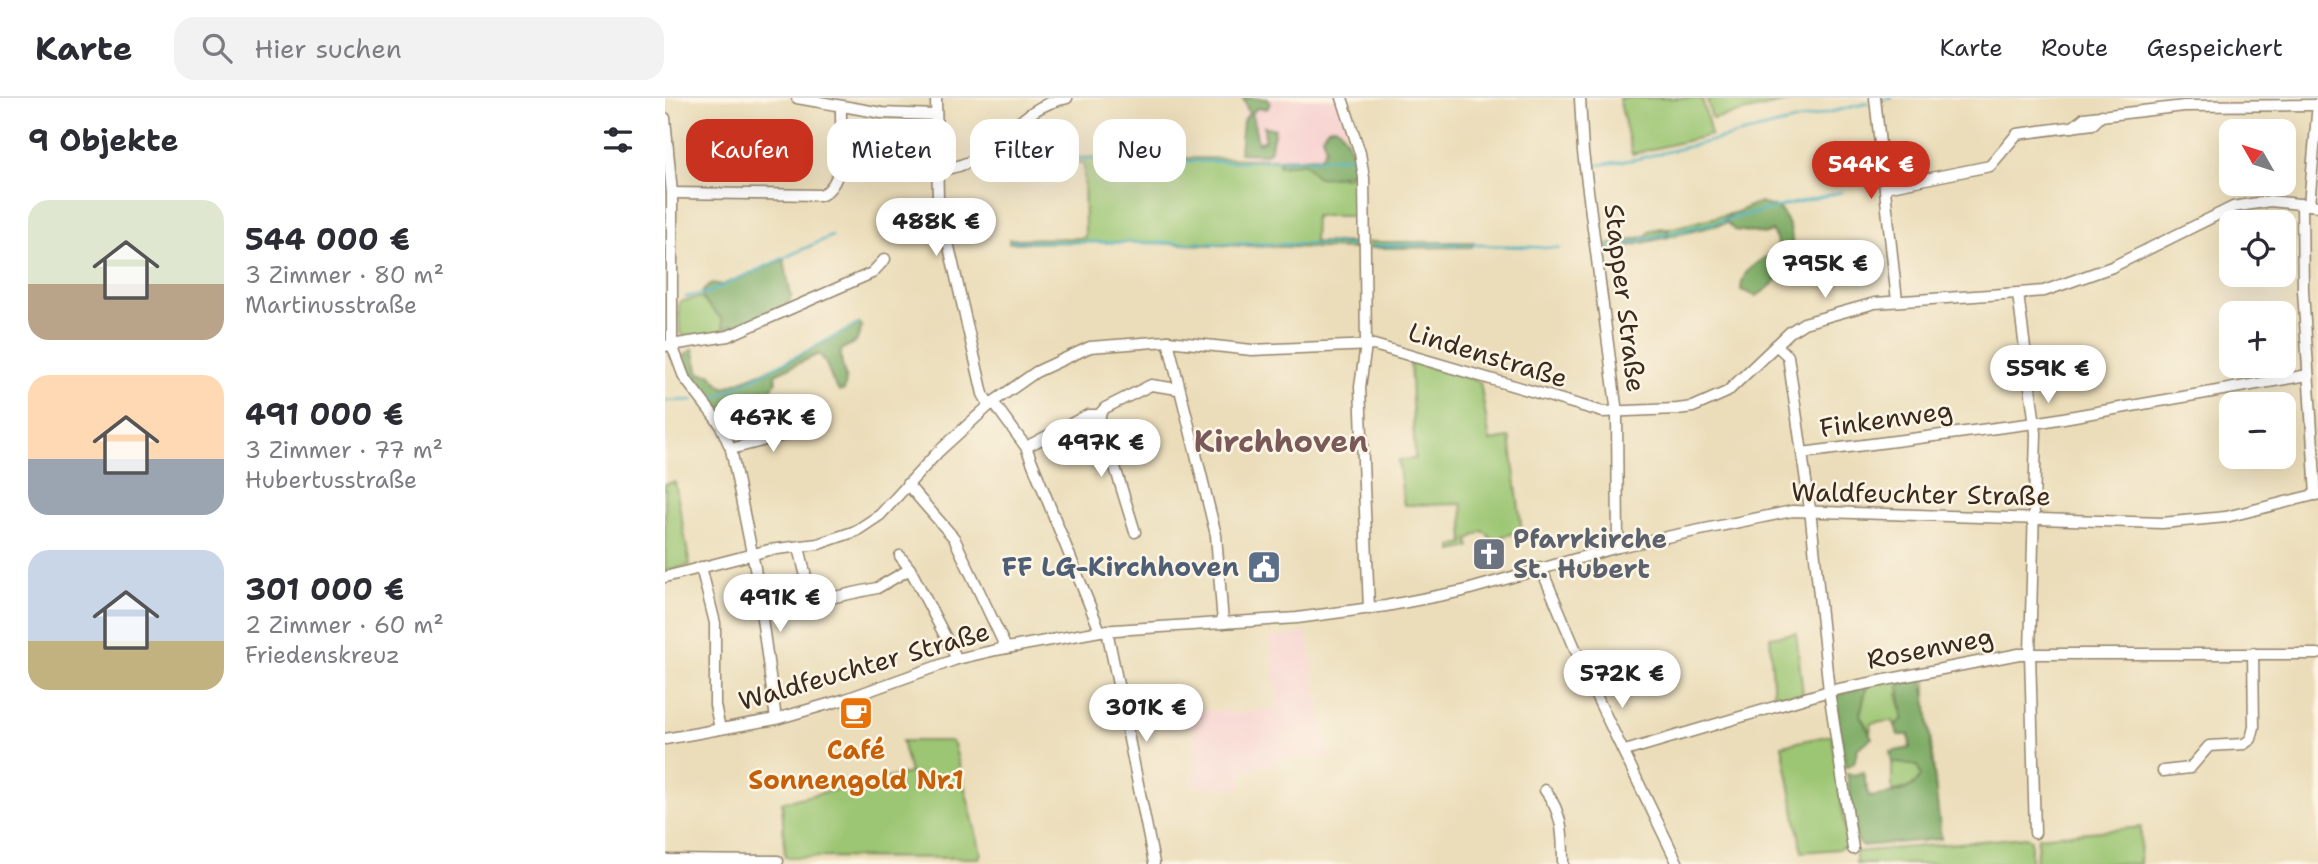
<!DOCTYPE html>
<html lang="de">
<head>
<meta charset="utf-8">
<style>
	:root { --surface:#fff; --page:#f2f2f3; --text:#2b2b33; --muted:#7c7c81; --line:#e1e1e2; --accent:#c8321e }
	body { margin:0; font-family:"Shantell Sans",sans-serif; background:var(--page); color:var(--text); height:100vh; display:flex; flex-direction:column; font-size:26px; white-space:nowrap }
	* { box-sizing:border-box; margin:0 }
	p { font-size:23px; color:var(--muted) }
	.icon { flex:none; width:38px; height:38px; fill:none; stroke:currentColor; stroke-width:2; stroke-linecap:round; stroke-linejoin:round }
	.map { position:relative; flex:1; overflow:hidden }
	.details { display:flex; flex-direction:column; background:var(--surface); width:665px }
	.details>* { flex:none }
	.top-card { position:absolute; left:21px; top:21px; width:665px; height:63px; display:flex; gap:14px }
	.needle { width:46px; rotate:309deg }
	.tools { position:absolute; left:1554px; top:21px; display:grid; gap:14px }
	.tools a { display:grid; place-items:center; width:77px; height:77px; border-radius:14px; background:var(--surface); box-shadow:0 7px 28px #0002; font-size:35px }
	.price { position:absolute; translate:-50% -60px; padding:0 16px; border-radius:24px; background:#fff; color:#222; font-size:23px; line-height:46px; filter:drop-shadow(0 2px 4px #0008) }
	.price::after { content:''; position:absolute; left:50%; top:42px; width:21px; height:16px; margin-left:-10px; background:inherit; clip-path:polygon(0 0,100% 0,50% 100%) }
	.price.selected { background:var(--accent); color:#fff }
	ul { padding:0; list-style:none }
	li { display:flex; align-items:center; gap:21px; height:175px; padding:0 28px }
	li span { display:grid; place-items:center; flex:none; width:196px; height:140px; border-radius:21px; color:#555 }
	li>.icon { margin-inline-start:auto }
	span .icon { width:84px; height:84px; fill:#fffc; stroke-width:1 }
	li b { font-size:30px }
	h2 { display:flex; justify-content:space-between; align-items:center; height:84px; padding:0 28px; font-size:30px }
	.tag { padding:0 24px; border-radius:21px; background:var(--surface); box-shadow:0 7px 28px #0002; font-size:24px; line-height:63px }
	.tag.selected { background:var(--accent); color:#fff }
	header { display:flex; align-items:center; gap:42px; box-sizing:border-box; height:98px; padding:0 35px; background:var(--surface); border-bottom:2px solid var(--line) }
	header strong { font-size:33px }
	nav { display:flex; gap:38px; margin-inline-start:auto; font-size:24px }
	.search { width:490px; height:63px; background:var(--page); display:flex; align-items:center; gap:18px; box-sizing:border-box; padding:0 24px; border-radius:21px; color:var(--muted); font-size:26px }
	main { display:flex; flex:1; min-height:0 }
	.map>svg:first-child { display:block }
	.built { fill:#f7d0cf }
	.green { fill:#9cc673; stroke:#6c7848; stroke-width:2 }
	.forest { fill:#7dab65; stroke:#5c6a42; stroke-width:2 }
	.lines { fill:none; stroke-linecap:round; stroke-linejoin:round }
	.stream { stroke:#41afbe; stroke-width:2.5 }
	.minor-casing { stroke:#93846c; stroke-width:13 }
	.minor { stroke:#fff; stroke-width:10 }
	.labels { text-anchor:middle; stroke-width:5; stroke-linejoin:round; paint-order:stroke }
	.street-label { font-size:26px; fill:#3b2a1e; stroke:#fcf5e5 }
	.worship-label { font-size:26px; font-weight:bold; fill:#5b616d; stroke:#fcf5e5; text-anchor:start }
	.service-label { font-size:26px; font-weight:bold; fill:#4e5e75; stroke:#fcf5e5; text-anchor:end }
	.food-label { font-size:26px; font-weight:bold; fill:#c56008; stroke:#fcf5e5 }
	.quarter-label { font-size:30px; font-weight:bold; fill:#7a5959; stroke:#fcf5e5 }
</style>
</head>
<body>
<header>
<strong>Karte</strong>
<div class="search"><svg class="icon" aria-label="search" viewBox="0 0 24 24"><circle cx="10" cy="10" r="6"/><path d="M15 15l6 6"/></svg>Hier suchen</div>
<nav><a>Karte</a><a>Route</a><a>Gespeichert</a></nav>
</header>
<main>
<section class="details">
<h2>9 Objekte<svg class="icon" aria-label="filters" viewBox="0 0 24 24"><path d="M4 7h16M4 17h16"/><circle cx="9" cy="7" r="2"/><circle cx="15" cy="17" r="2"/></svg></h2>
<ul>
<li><span style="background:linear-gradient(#dfe7d0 60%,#b9a48a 0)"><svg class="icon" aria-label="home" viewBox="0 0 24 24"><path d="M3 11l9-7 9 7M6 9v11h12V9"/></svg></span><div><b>544 000 €</b><p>3 Zimmer · 80 m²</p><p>Martinusstraße</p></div></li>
<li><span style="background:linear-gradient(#ffd9b3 60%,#9aa5b1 0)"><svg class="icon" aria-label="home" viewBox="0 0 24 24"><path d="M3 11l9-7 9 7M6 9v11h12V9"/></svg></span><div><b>491 000 €</b><p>3 Zimmer · 77 m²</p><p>Hubertusstraße</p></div></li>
<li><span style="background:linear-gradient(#c9d6e8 65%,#c2b280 0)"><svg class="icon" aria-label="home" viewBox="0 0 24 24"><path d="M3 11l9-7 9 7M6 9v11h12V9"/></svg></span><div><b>301 000 €</b><p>2 Zimmer · 60 m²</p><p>Friedenskreuz</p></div></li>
</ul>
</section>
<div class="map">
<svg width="1653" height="766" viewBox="0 0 1653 766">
	<rect width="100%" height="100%" fill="#fcf5e5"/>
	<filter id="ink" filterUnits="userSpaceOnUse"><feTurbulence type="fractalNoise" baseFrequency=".0143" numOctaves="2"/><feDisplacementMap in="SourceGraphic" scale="14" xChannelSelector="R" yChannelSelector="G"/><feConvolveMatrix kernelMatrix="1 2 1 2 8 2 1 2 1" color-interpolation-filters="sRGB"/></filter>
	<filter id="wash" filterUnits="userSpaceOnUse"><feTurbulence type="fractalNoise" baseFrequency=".00686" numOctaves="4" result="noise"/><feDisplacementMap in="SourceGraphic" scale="28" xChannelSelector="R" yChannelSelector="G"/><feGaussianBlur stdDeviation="1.57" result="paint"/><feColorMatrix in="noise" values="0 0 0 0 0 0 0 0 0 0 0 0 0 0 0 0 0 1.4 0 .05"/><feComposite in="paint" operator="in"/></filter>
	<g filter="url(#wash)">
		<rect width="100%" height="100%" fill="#ebddb9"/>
		<g class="built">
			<path d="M 578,0 L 673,0 L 683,31 L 676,32 L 671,28 L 657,38 L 661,50 L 656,59 L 577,60 Z"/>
			<path d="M 642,535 L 664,660 L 615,660 L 614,666 L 576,673 L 578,690 L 529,690 L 529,641 L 523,613 L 564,612 L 565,616 L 613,610 L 605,540 Z"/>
		</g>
		<g class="green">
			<path d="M 954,0 L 1037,0 L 1046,37 L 967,56 Z"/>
			<path d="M 1042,0 L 1138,0 L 1047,21 Z"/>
			<path d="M 334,54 L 384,59 L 615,61 L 614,68 L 639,65 L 663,78 L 682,79 L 696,68 L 694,118 L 650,118 L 649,144 L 695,145 L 695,151 L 439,144 L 344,145 L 344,141 L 420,140 L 419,65 L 335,63 L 331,56 Z"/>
			<path d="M 1076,113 L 1059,121 L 1061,125 L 1003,139 L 1003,131 Z"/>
			<path d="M 703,144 L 809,144 L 807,149 L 703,150 Z"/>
			<path d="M 37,199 L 57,221 L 59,231 L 52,235 L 21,239 L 15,235 L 14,204 Z"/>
			<path d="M 745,263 L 815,284 L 825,343 L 845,340 L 857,434 L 837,438 L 839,447 L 834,448 L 831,441 L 826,442 L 822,435 L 817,433 L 803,442 L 805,449 L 788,453 L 787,448 L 799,445 L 797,406 L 739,407 L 733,362 L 750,361 Z"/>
			<path d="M 10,384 L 25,467 L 0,474 L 0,386 Z"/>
			<path d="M 1131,535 L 1138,596 L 1109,603 L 1105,539 Z"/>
			<path d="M 1261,577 L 1261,598 L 1256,590 L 1233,596 L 1238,624 L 1230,627 L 1228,623 L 1207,625 L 1205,634 L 1195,617 L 1202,587 Z"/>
			<path d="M 1167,637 L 1182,746 L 1174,751 L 1137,754 L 1117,647 Z"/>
			<path d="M 237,643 L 285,643 L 289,646 L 316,755 L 314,760 L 120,759 L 117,704 L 245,675 Z"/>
			<path d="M 1227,664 L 1253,668 L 1256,678 C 1251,691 1240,691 1227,693 Z"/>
			<path d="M 1476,729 L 1475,766 L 1371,766 L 1373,739 Z"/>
			<path d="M 1361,739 L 1366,742 L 1366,766 L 1191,766 L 1191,754 Z"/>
		</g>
		<g class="forest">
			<path d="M 578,0 L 603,1 L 605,5 L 602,11 L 592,10 L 587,15 L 593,45 L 600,42 L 599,28 L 610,31 L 605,53 L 601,56 L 575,55 L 578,23 L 584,16 Z"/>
			<path d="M 671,28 C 680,36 692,60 695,72 C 686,75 658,83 651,78 C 646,74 645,69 639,65 L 614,68 L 615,61 L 656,59 L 661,50 L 657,38 L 663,30 Z"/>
			<path d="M 1096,105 L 1114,111 C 1140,142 1125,179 1091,198 L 1076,192 C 1077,167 1095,166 1111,152 L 1113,146 L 1107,133 L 1101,136 L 1069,132 L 1059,121 C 1072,115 1081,107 1096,105 Z"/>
			<path d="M 997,130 L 1003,131 L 1003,139 L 934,155 L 933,149 L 981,138 L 986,132 Z"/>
			<path d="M 119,161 L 126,199 L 123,206 L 59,231 L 57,221 L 38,202 L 38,193 L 47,185 L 57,187 Z"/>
			<path d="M 195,225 L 197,229 L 191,244 L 177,251 C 172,265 185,278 179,292 L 174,293 C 164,282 165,266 154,256 L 110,276 L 111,284 L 106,291 L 82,296 L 54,312 C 41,296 22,278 20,257 L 28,251 L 34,275 L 45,276 L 59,290 L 118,266 Z"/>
			<path d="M 1255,581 L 1261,598 L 1276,741 L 1196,748 L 1191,741 L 1182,675 L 1189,677 L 1198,674 L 1204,699 C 1220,697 1248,694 1256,678 L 1253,668 L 1227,664 L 1225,654 L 1245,650 L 1244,637 L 1233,637 L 1230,627 L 1238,621 L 1234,587 Z"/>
			<path d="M 1202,587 L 1195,617 L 1207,640 L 1193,650 L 1189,665 L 1180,669 L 1170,598 Z"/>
		</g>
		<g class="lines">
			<g class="stream">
				<path d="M 1220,1 L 1226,0"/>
				<path d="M 341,59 L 567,64 L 689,59"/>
				<path d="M 933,67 L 972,61 L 1203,5"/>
				<path d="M 346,143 L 696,147"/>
				<path d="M 707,148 L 789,146 L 895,150"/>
				<path d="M 936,152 L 1176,94"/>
				<path d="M 21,199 L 42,195 L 167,138"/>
				<path d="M 50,300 L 194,226"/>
				<path d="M 0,303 L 28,302"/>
			</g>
		</g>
	</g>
	<g filter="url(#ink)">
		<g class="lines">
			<g class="minor-casing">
				<g id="minor">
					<path d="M 132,0 L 217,15 L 271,17"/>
					<path d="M 271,0 L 273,101 L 318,296 L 324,307"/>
					<path d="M 677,0 L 695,55 L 699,80 L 701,247 L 695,289 L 704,511"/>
					<path d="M 915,0 L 918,54 L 952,315 L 953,449"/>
					<path d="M 1210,0 L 1232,203"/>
					<path d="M 0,20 L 7,95 L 7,247 L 19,279 L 55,326 L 66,351 L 90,470 L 111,621"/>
					<path d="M 1408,29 L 1419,20 L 1519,8 L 1653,7"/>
					<path d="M 272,72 C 337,67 343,11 402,0"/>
					<path d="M 1221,89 L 1325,68 L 1352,36 L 1428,26 L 1437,17"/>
					<path d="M 7,95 L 157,97 C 184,81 175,36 176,8"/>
					<path d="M 1637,106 L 1638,192 L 1651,397"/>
					<path d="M 1644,107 L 1653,5"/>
					<path d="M 1353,196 L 1371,335 L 1365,555 L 1370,735"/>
					<path d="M 503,243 L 551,437 L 558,525"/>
					<path d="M 1111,247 L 1123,258 L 1145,411 L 1164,593 L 1188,751"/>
					<path d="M 0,248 L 63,238 L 207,175 L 220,161"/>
					<path d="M 328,304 L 361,349 L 435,533"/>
					<path d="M 434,317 L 470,434"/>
					<path d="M 361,349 L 423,317 L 434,317 L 440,310 L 486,287 L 513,291"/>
					<path d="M 66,351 L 142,331"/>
					<path d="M 1137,355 L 1370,325 L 1643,277"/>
					<path d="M 242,386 L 289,440 L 341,550"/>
					<path d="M 134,449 L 145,496 L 151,503 L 212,490 L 245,471 L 292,561"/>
					<path d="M 235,458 L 245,471"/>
					<path d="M 36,469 L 50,525 L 50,607 L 55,631"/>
					<path d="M 876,470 L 923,581 L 1013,766"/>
					<path d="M 0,479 L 104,452 L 153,446 L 191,433 L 215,417 L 273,354 L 328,304 L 371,274 L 425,249 L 503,243 L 587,252 L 709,247 L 938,314 L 1012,311 L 1028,309 L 1062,294 L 1125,234 L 1139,225 L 1210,205 L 1379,193 L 1447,169 L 1568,109 L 1605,103 L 1653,108"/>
					<path d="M 442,532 L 489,765"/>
					<path d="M 0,641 L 111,621 L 181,601 L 292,561 L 331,552 L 435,533 L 632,520 L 721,508 L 798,493 L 953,449 L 1127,413 L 1497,425 L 1561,419 L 1653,396"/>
					<path d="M 960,653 L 1164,593 L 1354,556 L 1653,556"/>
					<path d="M 1498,673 L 1525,670 L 1544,648 L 1579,646 L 1586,641 L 1589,629 L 1588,555"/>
					<path d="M 880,692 C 898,716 898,737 898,766"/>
					<path d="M 0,762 L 113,763"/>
				</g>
			</g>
			<use href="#minor" class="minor"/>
		</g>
	</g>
	<defs>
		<g id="church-square" transform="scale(1.75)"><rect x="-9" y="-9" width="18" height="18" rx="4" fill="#6b7280" stroke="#fcf5e5"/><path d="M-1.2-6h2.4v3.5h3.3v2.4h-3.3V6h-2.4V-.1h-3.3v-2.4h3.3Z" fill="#fff"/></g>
		<g id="civic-square" transform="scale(1.75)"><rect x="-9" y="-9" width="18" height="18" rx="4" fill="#5c6f8a" stroke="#fcf5e5"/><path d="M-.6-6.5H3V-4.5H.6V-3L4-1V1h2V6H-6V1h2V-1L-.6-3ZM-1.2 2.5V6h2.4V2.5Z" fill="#fff"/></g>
		<g id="cafe-square" transform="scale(1.75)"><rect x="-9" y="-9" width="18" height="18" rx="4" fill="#e8710a" stroke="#fcf5e5"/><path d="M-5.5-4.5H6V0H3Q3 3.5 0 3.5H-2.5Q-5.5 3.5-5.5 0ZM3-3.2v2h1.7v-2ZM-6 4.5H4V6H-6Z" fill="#fff"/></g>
	</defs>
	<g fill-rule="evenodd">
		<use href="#church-square" x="824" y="456"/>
		<use href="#civic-square" x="599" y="469"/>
		<use href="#cafe-square" x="191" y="615"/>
	</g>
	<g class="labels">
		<g class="street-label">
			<text transform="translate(960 200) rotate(83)" y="9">Stapper Straße</text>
			<text transform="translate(823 257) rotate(17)" y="9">Lindenstraße</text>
			<text transform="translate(1221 321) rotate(-8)" y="9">Finkenweg</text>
			<text transform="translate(1256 396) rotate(1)" y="9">Waldfeuchter Straße</text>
			<text transform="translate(1265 550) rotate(-11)" y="9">Rosenweg</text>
			<text transform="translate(199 568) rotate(-16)" y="9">Waldfeuchter Straße</text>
		</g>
		<g class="worship-label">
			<text x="848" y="450">Pfarrkirche<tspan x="848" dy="30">St. Hubert</tspan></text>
		</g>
		<g class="service-label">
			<text x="574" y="478">FF LG-Kirchhoven</text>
		</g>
		<g class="food-label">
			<text x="191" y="661">Café<tspan x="191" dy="30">Sonnengold Nr.1</tspan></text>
		</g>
		<g class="quarter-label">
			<text x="616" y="354">Kirchhoven</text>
		</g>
	</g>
</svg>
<div class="tools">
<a><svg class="needle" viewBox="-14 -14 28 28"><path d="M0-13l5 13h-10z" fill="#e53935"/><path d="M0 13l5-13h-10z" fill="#7c7c81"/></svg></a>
<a><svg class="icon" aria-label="locate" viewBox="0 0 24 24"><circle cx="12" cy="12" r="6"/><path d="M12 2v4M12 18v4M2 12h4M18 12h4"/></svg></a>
<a>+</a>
<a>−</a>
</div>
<b class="price selected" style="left:1206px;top:103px">544K €</b>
<b class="price" style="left:271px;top:160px">488K €</b>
<b class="price" style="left:1160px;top:202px">795K €</b>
<b class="price" style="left:1383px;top:307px">559K €</b>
<b class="price" style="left:108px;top:356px">467K €</b>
<b class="price" style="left:436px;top:381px">497K €</b>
<b class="price" style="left:115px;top:536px">491K €</b>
<b class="price" style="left:957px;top:612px">572K €</b>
<b class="price" style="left:481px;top:646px">301K €</b>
<div class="top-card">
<a class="tag selected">Kaufen</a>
<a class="tag">Mieten</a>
<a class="tag">Filter</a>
<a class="tag">Neu</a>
</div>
</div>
</main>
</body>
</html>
